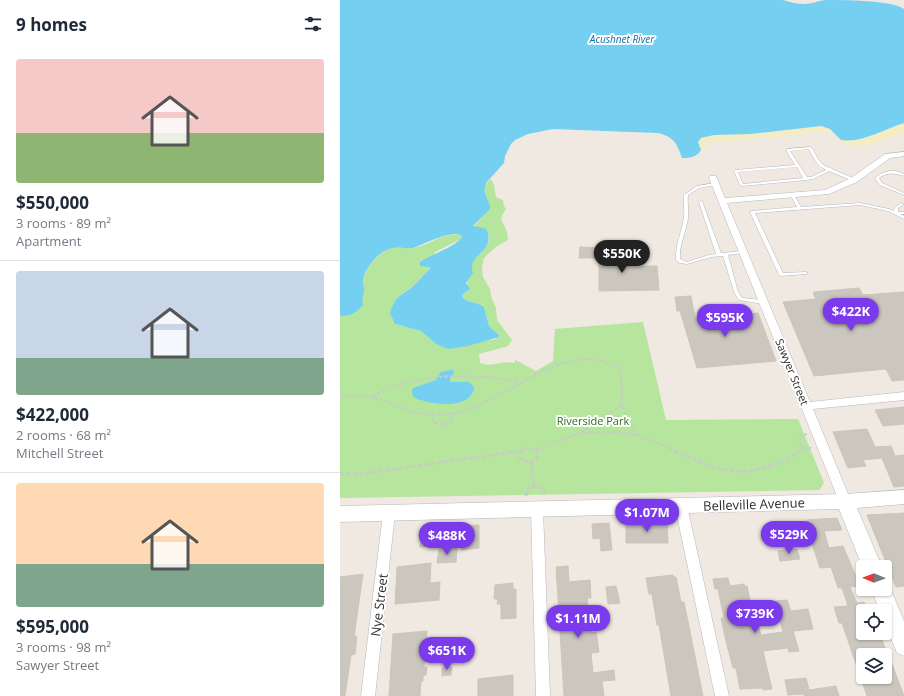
<!DOCTYPE html>
<html lang="en">
<head>
<meta charset="utf-8">
<style>
	:root { --surface:#fff; --page:#f6f6f7; --text:#1f2937; --muted:#747a83; --line:#e0e1e3; --accent:#7c3aed }
	body { margin:0; font-family:"Open Sans",sans-serif; background:var(--page); color:var(--text); height:100vh; display:flex; flex-direction:column; font-size:15px; white-space:nowrap }
	* { box-sizing:border-box; margin:0 }
	p { font-size:13px; color:var(--muted) }
	.icon { flex:none; width:22px; height:22px; fill:none; stroke:currentColor; stroke-width:2; stroke-linecap:round; stroke-linejoin:round }
	.map { position:relative; flex:1; overflow:hidden }
	.details { display:flex; flex-direction:column; background:var(--surface); width:340px }
	.details>* { flex:none }
	.needle { width:26px; rotate:271deg }
	.controls { position:absolute; left:516px; top:560px; display:grid; gap:8px }
	.controls a { display:grid; place-items:center; width:36px; height:36px; border-radius:4px; background:var(--surface); box-shadow:0 1px 3px #0004; font-size:20px }
	.price { position:absolute; translate:-50% -34px; padding:0 9px; border-radius:14px; background:var(--accent); color:#fff; font-size:13px; line-height:26px; filter:drop-shadow(0 1px 2px #0008) }
	.price::after { content:''; position:absolute; left:50%; top:24px; width:12px; height:9px; margin-left:-6px; background:inherit; clip-path:polygon(0 0,100% 0,50% 100%) }
	.price.selected { background:#222; color:#fff }
	ul { padding:0; list-style:none }
	li { display:grid; align-content:center; gap:8px; height:212px; padding:0 16px }
	li+li { border-top:1px solid var(--line) }
	li span { display:grid; place-items:center; height:124px; border-radius:4px; color:#555 }
	li>.icon { margin-inline-start:auto }
	span .icon { width:72px; height:72px; fill:#fffc; stroke-width:1 }
	li b { font-size:17px }
	h2 { display:flex; justify-content:space-between; align-items:center; height:48px; padding:0 16px; font-size:17px }
	main { display:flex; flex:1; min-height:0 }
	.map>svg:first-child { display:block }
	.green { fill:#b6e59e; fill-rule:evenodd }
	.sand { fill:#f3ecc5 }
	.water { fill:#75cff0 }
	.building { fill:#cbc7bf; stroke:#cbc5ba }
	.lines { fill:none; stroke-linecap:round; stroke-linejoin:round }
	.service-casing { stroke:#b4b7c1; stroke-width:1 }
	.minor-casing { stroke:#b4b7c1; stroke-width:1 }
	.secondary-casing { stroke:#b4b7c1; stroke-width:1 }
	.path-far1 { stroke:#c9c9c9; stroke-width:2; stroke-dasharray:3 2; stroke-linecap:butt }
	.path { stroke:#c9c9c9; stroke-width:2.5; stroke-dasharray:4 2.5; stroke-linecap:butt }
	.service { fill:#fff; fill-rule:evenodd }
	.minor { fill:#fff; fill-rule:evenodd }
	.secondary { fill:#fff; fill-rule:evenodd }
	.labels { text-anchor:middle; stroke-width:4; stroke-linejoin:round; paint-order:stroke }
	.far-water-label { font-size:10px; font-style:italic; fill:#0d6fa3; stroke:#fff }
	.street-label { font-size:11px; fill:#2e2e2e; stroke:#fff }
	.park-label { font-size:11px; fill:#2c6e1b; stroke:#fff }
	.near-street-label { font-size:13px; fill:#2e2e2e; stroke:#fff }
</style>
</head>
<body>
<main>
<section class="details">
<h2>9 homes<svg class="icon" aria-label="filters" viewBox="0 0 24 24"><path d="M4 7h16M4 17h16"/><circle cx="9" cy="7" r="2"/><circle cx="15" cy="17" r="2"/></svg></h2>
<ul>
<li><span style="background:linear-gradient(#f6c9c9 60%,#8fb573 0)"><svg class="icon" aria-label="home" viewBox="0 0 24 24"><path d="M3 11l9-7 9 7M6 9v11h12V9"/></svg></span><div><b>$550,000</b><p>3 rooms · 89 m²</p><p>Apartment</p></div></li>
<li><span style="background:linear-gradient(#c9d6e8 70%,#7fa58c 0)"><svg class="icon" aria-label="home" viewBox="0 0 24 24"><path d="M3 11l9-7 9 7M6 9v11h12V9"/></svg></span><div><b>$422,000</b><p>2 rooms · 68 m²</p><p>Mitchell Street</p></div></li>
<li><span style="background:linear-gradient(#ffd9b3 65%,#7fa58c 0)"><svg class="icon" aria-label="home" viewBox="0 0 24 24"><path d="M3 11l9-7 9 7M6 9v11h12V9"/></svg></span><div><b>$595,000</b><p>3 rooms · 98 m²</p><p>Sawyer Street</p></div></li>
</ul>
</section>
<div class="map">
<svg width="564" height="696" viewBox="0 0 564 696">
	<rect width="100%" height="100%" fill="#efe9e1"/>
	<path class="green" d="M 151,179 L 154,185 L 156,197 L 163,200 L 164,206 L 166,209 L 161,217 L 163,218 L 161,219 C 164,226 168,231 168,240 L 157,246 L 144,258 L 142,267 L 143,277 L 150,289 L 151,296 L 156,308 L 157,320 L 172,340 L 168,346 L 139,354 L 140,363 C 151,368 163,360 175,363 L 175,360 L 196,371 L 213,361 L 215,329 L 303,322 L 326,420 L 458,419 L 484,483 L 479,490 L 0,498 L 0,316 C 6,316 8,313 13,309 C 31,293 18,291 25,274 C 29,264 37,256 47,250 C 55,245 65,249 74,248 C 81,247 95,240 102,237 C 110,234 113,235 120,234 C 134,230 143,217 150,205 C 145,194 139,188 151,179 ZM 147,230 C 155,248 139,251 132,261 C 129,267 126,284 128,291 L 122,295 L 123,298 C 129,303 138,302 144,307 L 149,326 L 159,335 L 156,339 L 139,342 L 128,346 L 96,344 L 81,331 L 55,324 L 53,304 L 60,295 L 73,286 L 90,269 L 95,252 L 121,239 Z"/>
	<g class="sand">
		<path d="M 564,123 L 564,133 C 548,137 515,155 501,142 L 501,140 L 519,139 Z"/>
		<path d="M 481,126 L 492,131 L 450,136 L 373,142 L 368,143 L 367,146 L 361,150 L 358,142 L 361,138 L 374,135 L 410,134 Z"/>
	</g>
	<g class="water">
		<path d="M 0,0 L 443,0 C 449,2 457,4 464,4 C 471,4 478,1 485,0 C 502,0 552,0 564,9 L 564,123 C 544,129 523,143 501,140 L 490,129 L 481,126 L 410,134 L 374,135 L 361,138 L 358,142 L 361,150 C 357,157 350,158 342,158 C 337,143 333,136 317,133 L 213,129 L 188,134 L 175,140 L 171,144 L 165,156 L 164,163 L 146,183 L 144,191 L 150,205 L 150,209 L 133,226 L 144,228 L 147,230 C 156,254 126,253 133,273 L 126,283 L 130,289 L 122,295 L 123,298 C 129,303 138,302 144,307 L 149,326 L 159,335 L 159,337 L 128,346 L 108,349 L 96,344 L 81,331 L 55,324 L 50,313 C 56,295 59,297 72,287 C 78,282 84,274 90,269 L 90,267 L 80,266 L 80,262 C 90,255 120,245 122,236 C 114,229 86,243 76,247 C 69,250 60,246 52,248 C 39,251 24,268 23,281 C 22,284 24,287 24,290 C 24,295 21,299 23,305 C 17,313 10,316 0,316 Z"/>
		<path d="M 111,370 L 113,370 L 114,373 L 110,379 L 110,382 L 129,382 L 134,387 C 132,411 89,405 73,397 L 72,391 L 73,388 L 96,380 L 101,372 Z"/>
	</g>
	<g class="building">
		<path d="M 240,247 L 268,248 L 267,267 L 317,266 L 319,290 L 259,291 L 259,258 L 239,258 Z"/>
		<path d="M 519,288 L 523,295 L 564,292 L 564,380 L 552,381 L 546,369 L 474,376 L 443,302 L 476,299 L 473,293 L 474,292 Z"/>
		<path d="M 351,296 L 355,318 L 418,313 L 436,361 L 357,368 L 340,311 L 337,311 L 335,297 Z"/>
		<path d="M 564,407 L 564,424 L 543,426 L 535,410 Z"/>
		<path d="M 527,429 L 535,447 L 551,446 L 555,456 L 564,455 L 564,486 L 554,487 L 542,458 L 523,460 L 526,466 L 508,468 L 493,432 Z"/>
		<path d="M 564,513 L 564,586 L 556,587 L 527,515 Z"/>
		<path d="M 497,518 L 502,530 L 484,531 L 489,548 L 503,546 L 520,586 L 510,587 L 517,603 L 524,602 L 527,611 L 523,611 L 523,633 L 540,633 L 545,648 L 523,649 L 523,677 L 545,677 L 545,648 L 546,648 L 564,696 L 527,696 L 502,623 L 499,623 L 494,607 L 508,606 L 502,588 L 498,588 L 491,567 L 480,568 L 467,528 L 469,527 L 467,520 Z"/>
		<path d="M 269,523 L 272,550 L 261,551 L 260,538 L 253,539 L 252,524 Z"/>
		<path d="M 327,523 L 328,543 L 286,543 L 286,524 Z"/>
		<path d="M 139,525 L 139,548 L 121,550 L 122,526 Z"/>
		<path d="M 94,536 L 93,546 L 80,547 L 81,538 Z"/>
		<path d="M 117,548 L 116,562 L 97,563 L 99,549 Z"/>
		<path d="M 457,549 L 460,559 L 440,561 L 438,551 Z"/>
		<path d="M 91,563 L 90,583 L 100,582 L 99,600 L 55,604 L 57,567 Z"/>
		<path d="M 228,566 L 229,582 L 250,580 L 251,598 L 247,598 L 251,633 L 256,632 L 259,652 L 251,653 L 253,673 L 274,670 L 275,680 L 262,681 L 264,696 L 224,696 L 216,567 Z"/>
		<path d="M 23,574 L 14,637 L 17,636 L 15,654 L 11,655 L 5,696 L 0,696 L 0,577 Z"/>
		<path d="M 333,575 L 334,577 L 336,577 L 341,602 L 344,602 L 363,696 L 331,696 L 319,625 L 317,625 L 312,594 L 309,594 L 306,578 Z"/>
		<path d="M 388,578 L 390,586 L 404,584 L 405,587 L 407,586 L 413,615 L 415,614 L 421,635 L 443,632 L 435,601 L 447,600 L 451,611 L 468,609 L 473,629 L 453,631 L 459,651 L 449,652 L 448,648 L 423,651 L 432,689 L 423,690 L 423,688 L 400,689 L 396,668 L 393,668 L 385,637 L 381,618 L 384,618 L 378,589 L 375,589 L 373,579 Z"/>
		<path d="M 173,583 L 173,589 L 176,589 L 176,618 L 161,619 L 161,604 L 157,604 L 158,599 L 154,599 L 155,585 Z"/>
		<path d="M 276,586 L 280,603 L 268,604 L 266,587 Z"/>
		<path d="M 87,631 L 84,667 L 87,667 L 86,675 L 83,676 L 83,681 L 81,682 L 80,696 L 49,696 L 53,634 Z"/>
		<path d="M 112,667 L 111,675 L 102,676 L 102,668 Z"/>
		<path d="M 173,675 L 173,696 L 138,696 L 138,679 Z"/>
		<path d="M 466,678 L 469,690 L 496,686 L 499,696 L 464,696 L 464,694 L 448,695 L 445,680 Z"/>
	</g>
	<g class="lines">
		<g class="service-casing">
			<g id="service">
				<path d="M 470,147 L 472,148 C 477,157 480,166 491,168 L 492,169 L 515,179 L 515,181 L 513,181 L 489,171 L 473,179 L 466,180 L 402,186 L 400,185 L 394,171 L 395,170 L 455,165 L 446,150 L 447,149 ZM 469,149 C 473,157 477,166 486,170 L 471,177 L 467,177 L 450,151 ZM 457,167 L 463,178 L 403,184 L 398,172 Z"/>
				<path d="M 550,171 L 556,171 L 564,174 L 564,176 C 553,173 549,172 539,178 L 542,183 L 564,193 L 564,195 L 540,185 L 535,178 L 542,173 Z"/>
				<path d="M 375,183 L 377,184 L 376,185 L 359,188 L 348,195 C 347,203 349,211 348,218 C 346,232 339,245 340,259 L 347,262 L 369,255 L 376,254 L 359,202 L 361,201 L 362,201 L 381,253 L 403,251 L 405,252 L 403,253 L 388,255 L 398,292 L 402,298 L 423,300 L 425,302 L 425,303 L 423,304 L 399,300 L 394,292 L 383,256 L 371,257 L 347,264 L 340,263 L 336,260 C 335,245 342,232 344,217 C 345,210 343,202 344,195 L 357,186 Z"/>
				<path d="M 452,195 L 454,195 L 461,207 L 520,203 L 549,209 L 554,211 L 555,207 L 562,203 L 564,204 L 558,208 L 558,212 L 564,212 L 564,214 L 560,214 L 564,216 L 564,219 L 548,211 L 520,205 L 415,213 L 443,273 L 466,272 L 468,273 L 466,274 L 441,276 L 439,275 L 410,212 L 412,211 L 457,207 L 451,196 Z"/>
			</g>
		</g>
		<g class="minor-casing">
			<g id="minor">
				<path d="M 564,152 L 564,156 L 550,158 L 517,182 L 489,194 L 387,203 L 470,402 L 564,392 L 564,400 L 473,409 L 511,501 L 509,505 L 505,506 L 501,505 L 499,501 L 369,178 L 370,176 L 376,176 L 385,198 L 485,190 L 511,178 L 545,154 Z"/>
				<path d="M 341,501 L 345,502 L 347,506 L 389,696 L 375,696 L 335,506 L 337,502 Z"/>
				<path d="M 197,505 L 201,506 L 203,510 L 210,696 L 196,696 L 191,510 L 193,506 Z"/>
				<path d="M 49,508 L 53,509 L 55,513 L 35,696 L 21,696 L 43,513 L 45,509 Z"/>
			</g>
		</g>
		<g class="secondary-casing">
			<g id="secondary">
				<path d="M 564,490 L 564,504 L 517,508 L 542,567 L 523,567 L 523,568 L 499,509 L 0,522 L 0,506 L 341,498 L 505,494 Z"/>
				<path d="M 545,582 L 548,583 L 564,621 L 564,656 L 557,653 L 545,624 L 545,611 L 540,611 L 531,589 L 545,589 Z"/>
			</g>
		</g>
		<g class="path-far1">
			<path d="M 0,397 C 11,396 22,395 33,398 C 46,400 56,406 68,410 C 85,416 106,416 125,411 C 172,396 230,335 281,370 L 282,405 L 290,424 L 297,435"/>
			<path d="M 33,397 C 71,372 136,373 179,382"/>
			<path d="M 92,414 L 93,422 L 103,425 L 110,422 L 113,413"/>
			<path d="M 241,432 L 282,405"/>
			<path d="M 467,434 L 460,436 L 459,442 L 465,448 L 473,448"/>
			<path d="M 196,450 L 240,433 L 279,432 L 297,435 L 338,452"/>
			<path d="M 171,452 L 175,452"/>
			<path d="M 181,452 L 185,448 L 196,450 L 197,452"/>
			<path d="M 459,452 L 464,447"/>
		</g>
		<g class="path">
			<path d="M 182,451 L 180,453 L 180,459 L 188,462 L 196,459 L 198,454 L 197,451"/>
			<path d="M 335,451 L 370,466 L 391,471 L 406,472 L 443,462 L 460,451"/>
			<path d="M 191,462 L 194,486"/>
			<path d="M 0,474 L 21,474 L 173,452 L 180,453"/>
			<path d="M 186,496 L 188,488 L 197,486 L 204,490 L 204,496"/>
		</g>
		<use href="#service" class="service"/>
		<use href="#minor" class="minor"/>
		<use href="#secondary" class="secondary"/>
	</g>
	<g class="labels">
		<g class="far-water-label">
			<text x="282" y="43">Acushnet River</text>
		</g>
		<g class="street-label">
			<text transform="translate(452 372) rotate(68)" y="4">Sawyer Street</text>
		</g>
		<g class="park-label">
			<text x="253" y="425">Riverside Park</text>
		</g>
		<g class="near-street-label">
			<text transform="translate(414 504) rotate(-2)" y="5">Belleville Avenue</text>
			<text transform="translate(39 605) rotate(-83)" y="5">Nye Street</text>
		</g>
	</g>
</svg>
<div class="controls">
<a><svg class="needle" viewBox="-14 -14 28 28"><path d="M0-13l5 13h-10z" fill="#e53935"/><path d="M0 13l5-13h-10z" fill="#747a83"/></svg></a>
<a><svg class="icon" aria-label="locate" viewBox="0 0 24 24"><circle cx="12" cy="12" r="6"/><path d="M12 2v4M12 18v4M2 12h4M18 12h4"/></svg></a>
<a><svg class="icon" aria-label="layers" viewBox="0 0 24 24"><path d="M12 4l9 5-9 5-9-5zM3 14l9 5 9-5"/></svg></a>
</div>
<b class="price selected" style="left:282px;top:274px">$550K</b>
<b class="price" style="left:511px;top:332px">$422K</b>
<b class="price" style="left:385px;top:338px">$595K</b>
<b class="price" style="left:307px;top:533px">$1.07M</b>
<b class="price" style="left:449px;top:555px">$529K</b>
<b class="price" style="left:107px;top:556px">$488K</b>
<b class="price" style="left:415px;top:634px">$739K</b>
<b class="price" style="left:238px;top:639px">$1.11M</b>
<b class="price" style="left:107px;top:671px">$651K</b>
</div>
</main>
</body>
</html>
